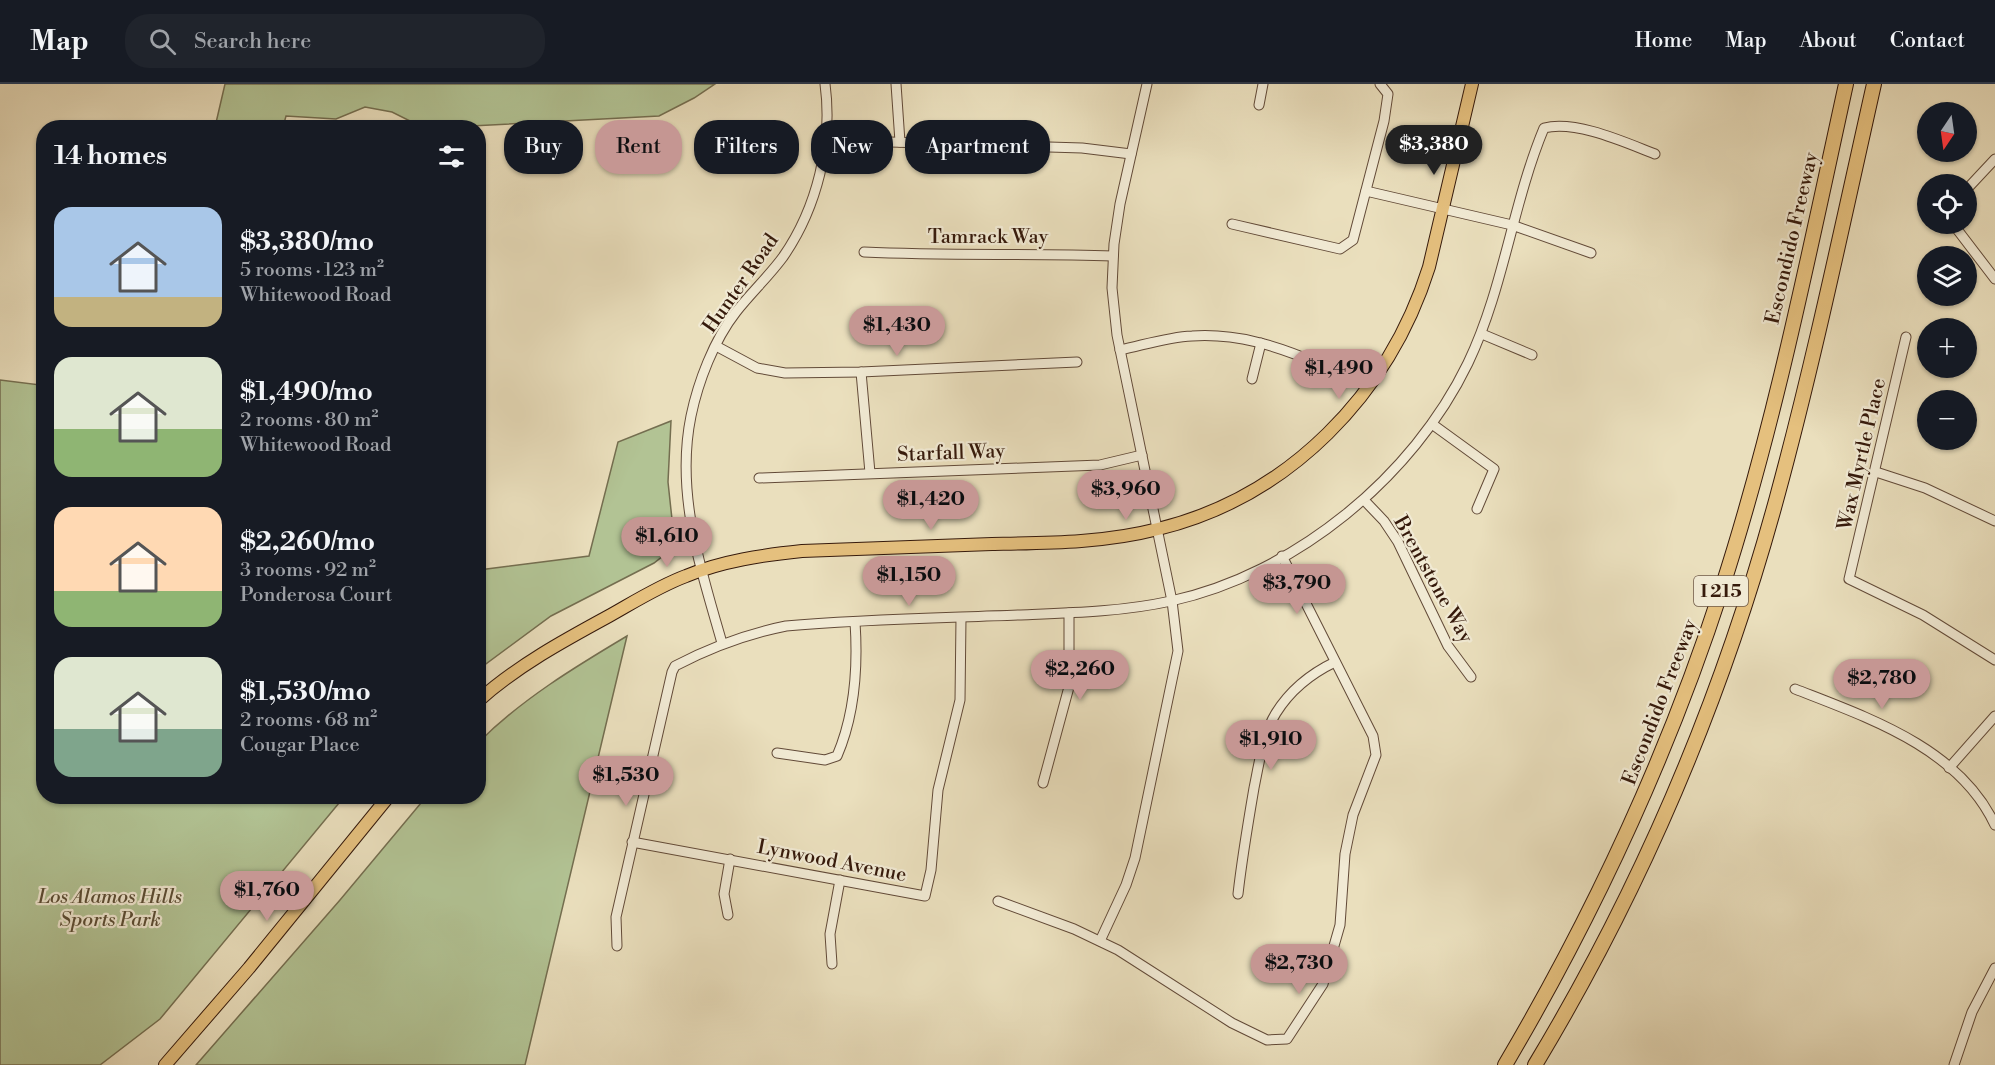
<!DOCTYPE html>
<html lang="en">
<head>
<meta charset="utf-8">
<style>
	:root { --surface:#171b24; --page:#20242c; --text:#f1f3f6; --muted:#9ea1a6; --line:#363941; --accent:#c59692 }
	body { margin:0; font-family:"Libre Bodoni",serif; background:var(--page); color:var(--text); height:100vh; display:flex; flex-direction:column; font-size:22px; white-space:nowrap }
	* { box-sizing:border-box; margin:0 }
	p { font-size:20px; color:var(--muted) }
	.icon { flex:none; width:33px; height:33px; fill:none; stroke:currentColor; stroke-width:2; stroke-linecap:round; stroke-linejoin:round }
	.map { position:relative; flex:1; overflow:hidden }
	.sheet { position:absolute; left:36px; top:36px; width:450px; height:684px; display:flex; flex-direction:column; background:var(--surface); border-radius:24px; box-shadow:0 2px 4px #0004 }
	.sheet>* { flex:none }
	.hud { position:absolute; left:504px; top:36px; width:570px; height:54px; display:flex; gap:12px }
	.needle { width:39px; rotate:193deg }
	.controls { position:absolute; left:1917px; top:18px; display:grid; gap:12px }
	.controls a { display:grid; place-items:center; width:60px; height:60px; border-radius:50%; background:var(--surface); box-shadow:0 2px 4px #0004; font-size:30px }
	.price { position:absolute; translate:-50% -51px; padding:0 14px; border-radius:21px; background:var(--accent); color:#111; font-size:20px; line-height:39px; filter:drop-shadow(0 2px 3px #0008) }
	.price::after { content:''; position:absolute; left:50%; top:36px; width:18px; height:14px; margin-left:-9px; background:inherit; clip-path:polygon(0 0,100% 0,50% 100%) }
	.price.selected { background:#222; color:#fff }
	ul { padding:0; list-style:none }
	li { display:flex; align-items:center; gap:18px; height:150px; padding:0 18px }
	li span { display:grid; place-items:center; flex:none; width:168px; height:120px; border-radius:18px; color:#555 }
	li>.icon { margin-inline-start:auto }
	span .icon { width:72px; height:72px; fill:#fffc; stroke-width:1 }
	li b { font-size:26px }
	h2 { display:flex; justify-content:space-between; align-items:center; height:72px; padding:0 18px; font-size:26px }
	.pill { padding:0 21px; border-radius:24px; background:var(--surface); box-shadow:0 2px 4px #0004; font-size:21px; line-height:54px }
	.pill.selected { background:var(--accent); color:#111 }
	header { display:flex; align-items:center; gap:36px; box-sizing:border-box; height:84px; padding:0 30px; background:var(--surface); border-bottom:2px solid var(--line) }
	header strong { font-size:28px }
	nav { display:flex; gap:33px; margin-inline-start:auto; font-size:21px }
	.search { width:420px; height:54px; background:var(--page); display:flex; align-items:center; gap:15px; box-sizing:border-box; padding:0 21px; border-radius:24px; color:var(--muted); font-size:22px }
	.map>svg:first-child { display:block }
	.green { fill:#b2c394; stroke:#746e50; stroke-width:1.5 }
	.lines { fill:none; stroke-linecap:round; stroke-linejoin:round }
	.minor-casing { stroke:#624a38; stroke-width:11 }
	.major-casing { stroke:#35190b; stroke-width:14 }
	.highway-casing { stroke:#35190b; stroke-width:16 }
	.minor { stroke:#f1ead4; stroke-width:9 }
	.major { stroke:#e5c07e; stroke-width:12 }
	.highway { stroke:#e5c07e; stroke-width:14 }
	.labels { text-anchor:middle; stroke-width:4.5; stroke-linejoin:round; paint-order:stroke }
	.shield { fill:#f1ead4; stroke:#6d5847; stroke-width:1.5 }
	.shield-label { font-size:18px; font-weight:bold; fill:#35190b }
	.street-label { font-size:20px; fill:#35190b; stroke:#f1ead4 }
	.park-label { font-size:20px; font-style:italic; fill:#5a4c34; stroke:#f1ead4 }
</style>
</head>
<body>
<header>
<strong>Map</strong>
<div class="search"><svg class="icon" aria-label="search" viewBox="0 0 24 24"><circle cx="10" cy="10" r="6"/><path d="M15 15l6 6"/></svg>Search here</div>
<nav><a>Home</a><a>Map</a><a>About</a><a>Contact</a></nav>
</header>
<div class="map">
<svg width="1995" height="981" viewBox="0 0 1995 981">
	<rect width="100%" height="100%" fill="#eadfbd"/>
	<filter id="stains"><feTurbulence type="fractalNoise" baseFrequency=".00333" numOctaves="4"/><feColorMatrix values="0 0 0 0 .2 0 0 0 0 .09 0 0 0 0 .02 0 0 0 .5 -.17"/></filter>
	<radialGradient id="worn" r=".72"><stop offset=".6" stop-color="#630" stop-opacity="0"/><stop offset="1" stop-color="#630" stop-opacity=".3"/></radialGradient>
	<g class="green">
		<path d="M 225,0 L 715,0 L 694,14 L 659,32 L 432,44 L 412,38 L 392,28 L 365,23 L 336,35 L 286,32 L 283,43 L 215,43 Z"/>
		<path d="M 43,281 L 44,712 L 344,713 L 160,935 L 100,981 L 0,981 L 0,296 L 40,301 Z"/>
		<path d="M 671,337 L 668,398 L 674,454 L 668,468 L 654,479 L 551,532 L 479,585 L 479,486 L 589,472 L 618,358 Z"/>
		<path d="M 627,552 L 525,981 L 196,981 L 340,816 L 426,713 L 478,712 L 479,658 C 522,615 575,583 627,552 Z"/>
	</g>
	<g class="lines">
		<g class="minor-casing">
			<g id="minor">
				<path d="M 896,0 L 900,58"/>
				<path d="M 1259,21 L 1263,0"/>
				<path d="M 826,56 L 1082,64 L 1131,70"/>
				<path d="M 1966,106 L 1995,75"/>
				<path d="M 1366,107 L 1512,141 L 1591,169"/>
				<path d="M 1232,140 L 1340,165 L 1353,156 L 1384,37 L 1388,10 L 1380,0"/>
				<path d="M 1953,140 L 1995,195"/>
				<path d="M 864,168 C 947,172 1030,169 1113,172"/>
				<path d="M 1482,250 L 1532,271"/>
				<path d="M 1906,253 L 1849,495 L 1923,531 L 1995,576"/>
				<path d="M 716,262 L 757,284 L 785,289 L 861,288 L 1077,278"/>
				<path d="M 1120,266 C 1144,261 1168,253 1192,252 C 1237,249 1277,262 1317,279"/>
				<path d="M 861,288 L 870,389"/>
				<path d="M 1252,295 L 1261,259"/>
				<path d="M 1432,340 L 1494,385 L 1477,425"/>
				<path d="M 1876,388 L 1925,404 L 1995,437"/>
				<path d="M 759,394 L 1100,381 L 1142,371"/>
				<path d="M 1364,416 L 1384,437 L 1398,458 L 1448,562 L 1471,593"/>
				<path d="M 722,559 C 701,485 675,410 691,332 C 698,298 714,256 736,228 C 751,209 769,192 783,173 C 817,124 833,59 825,0"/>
				<path d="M 1795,605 C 1869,634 1959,664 1995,741"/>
				<path d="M 777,669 L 825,676 L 837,672 C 855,630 858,582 855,538"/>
				<path d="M 1949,684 L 1995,632"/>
				<path d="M 1043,699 L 1069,603 L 1069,529"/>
				<path d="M 632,758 L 925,812 L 931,786 L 938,706 L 960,616 L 961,534"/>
				<path d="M 1238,810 C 1242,774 1248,739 1254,704 C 1259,680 1263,650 1276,629 C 1291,605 1310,590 1335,578"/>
				<path d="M 998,817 L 1074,845 L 1118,866 L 1232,939 L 1267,956 L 1287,955 L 1323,900 L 1340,841 L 1345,770 L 1353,731 L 1376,671 L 1373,652 L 1282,472"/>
				<path d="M 728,831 L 724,810 L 730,775"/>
				<path d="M 1100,857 L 1126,801 L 1135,774 L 1178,567 L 1172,517 L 1117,251 L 1112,204 L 1114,160 L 1120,120 L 1147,0"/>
				<path d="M 617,862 L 616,833 L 672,588 L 675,582 C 711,563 746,550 786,542 C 863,535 940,534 1018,531 C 1069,529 1121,528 1171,517 C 1295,490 1413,393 1468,279 C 1504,204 1512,121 1544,44 C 1576,36 1624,58 1655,70"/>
				<path d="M 832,880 L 830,850 L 840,796"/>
				<path d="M 1954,981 L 1972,928 L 1995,884"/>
			</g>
		</g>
		<g class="major-casing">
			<g id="major">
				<path d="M 478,617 C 517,582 563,557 609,532 C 634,518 659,502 686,492 C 722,477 763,471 802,467 C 865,465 928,462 992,460 C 1048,459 1104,459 1158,445 C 1289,413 1389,310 1429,183 L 1472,0"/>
				<path d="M 165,981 L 249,884 L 389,712"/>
			</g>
		</g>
		<g class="highway-casing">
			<g id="highway">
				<path d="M 1505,981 C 1594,830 1668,671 1722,504 C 1775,340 1809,169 1846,0"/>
				<path d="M 1535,981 C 1641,805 1723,612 1777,413 C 1814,277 1843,138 1874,0"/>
			</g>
		</g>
		<use href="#minor" class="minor"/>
		<use href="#major" class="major"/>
		<use href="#highway" class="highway"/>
	</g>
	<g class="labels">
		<rect class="shield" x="1694" y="492" width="54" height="30" rx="4.5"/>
		<g class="shield-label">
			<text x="1721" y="513">I 215</text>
		</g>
		<g class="street-label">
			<text x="988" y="159">Tamrack Way</text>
			<text transform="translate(1791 154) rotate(-77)" y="7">Escondido Freeway</text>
			<text transform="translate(740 199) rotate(-55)" y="7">Hunter Road</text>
			<text transform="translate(951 368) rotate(-2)" y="7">Starfall Way</text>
			<text transform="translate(1861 370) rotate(-77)" y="7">Wax Myrtle Place</text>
			<text transform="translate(1434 495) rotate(61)" y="7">Brentstone Way</text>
			<text transform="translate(1659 618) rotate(-69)" y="7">Escondido Freeway</text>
			<text transform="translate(832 776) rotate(11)" y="7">Lynwood Avenue</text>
		</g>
		<g class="park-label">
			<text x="110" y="819">Los Alamos Hills<tspan x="110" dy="23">Sports Park</tspan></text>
		</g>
	</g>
	<rect width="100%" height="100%" filter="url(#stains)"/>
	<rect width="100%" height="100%" fill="url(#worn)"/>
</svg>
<div class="controls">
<a><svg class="needle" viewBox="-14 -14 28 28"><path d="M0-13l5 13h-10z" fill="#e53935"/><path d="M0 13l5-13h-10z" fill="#9ea1a6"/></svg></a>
<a><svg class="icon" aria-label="locate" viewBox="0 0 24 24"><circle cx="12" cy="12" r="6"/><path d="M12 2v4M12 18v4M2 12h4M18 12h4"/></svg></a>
<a><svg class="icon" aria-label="layers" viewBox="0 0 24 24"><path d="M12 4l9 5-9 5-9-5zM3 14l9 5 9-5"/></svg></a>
<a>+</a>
<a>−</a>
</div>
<b class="price selected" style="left:1434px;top:92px">$3,380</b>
<b class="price" style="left:897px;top:273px">$1,430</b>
<b class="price" style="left:1339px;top:316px">$1,490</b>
<b class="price" style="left:1126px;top:437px">$3,960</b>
<b class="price" style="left:931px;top:447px">$1,420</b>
<b class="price" style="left:667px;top:484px">$1,610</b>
<b class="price" style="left:909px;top:523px">$1,150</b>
<b class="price" style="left:1297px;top:531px">$3,790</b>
<b class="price" style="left:1080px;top:617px">$2,260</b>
<b class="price" style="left:1882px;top:626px">$2,780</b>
<b class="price" style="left:1271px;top:687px">$1,910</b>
<b class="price" style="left:626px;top:723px">$1,530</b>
<b class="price" style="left:267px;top:838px">$1,760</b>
<b class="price" style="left:1299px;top:911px">$2,730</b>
<div class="hud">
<a class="pill">Buy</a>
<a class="pill selected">Rent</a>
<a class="pill">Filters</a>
<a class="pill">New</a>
<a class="pill">Apartment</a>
</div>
<section class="sheet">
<h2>14 homes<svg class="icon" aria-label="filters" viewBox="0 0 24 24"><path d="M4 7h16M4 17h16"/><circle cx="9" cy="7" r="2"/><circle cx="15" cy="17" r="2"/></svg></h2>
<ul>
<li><span style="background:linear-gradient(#a9c7e8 75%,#c2b280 0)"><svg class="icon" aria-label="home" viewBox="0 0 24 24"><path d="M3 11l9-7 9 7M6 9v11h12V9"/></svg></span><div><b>$3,380/mo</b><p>5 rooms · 123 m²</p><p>Whitewood Road</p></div></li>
<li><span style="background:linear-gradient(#dfe7d0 60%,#8fb573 0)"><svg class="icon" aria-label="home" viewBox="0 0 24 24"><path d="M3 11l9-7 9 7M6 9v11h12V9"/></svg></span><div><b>$1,490/mo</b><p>2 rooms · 80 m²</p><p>Whitewood Road</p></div></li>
<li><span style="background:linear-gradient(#ffd9b3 70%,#8fb573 0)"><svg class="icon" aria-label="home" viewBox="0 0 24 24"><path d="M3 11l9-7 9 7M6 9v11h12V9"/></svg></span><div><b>$2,260/mo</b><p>3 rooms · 92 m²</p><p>Ponderosa Court</p></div></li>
<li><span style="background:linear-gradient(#dfe7d0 60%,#7fa58c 0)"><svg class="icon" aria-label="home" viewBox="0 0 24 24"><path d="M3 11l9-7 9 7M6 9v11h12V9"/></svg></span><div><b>$1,530/mo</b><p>2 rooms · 68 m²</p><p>Cougar Place</p></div></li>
</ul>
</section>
</div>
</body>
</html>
